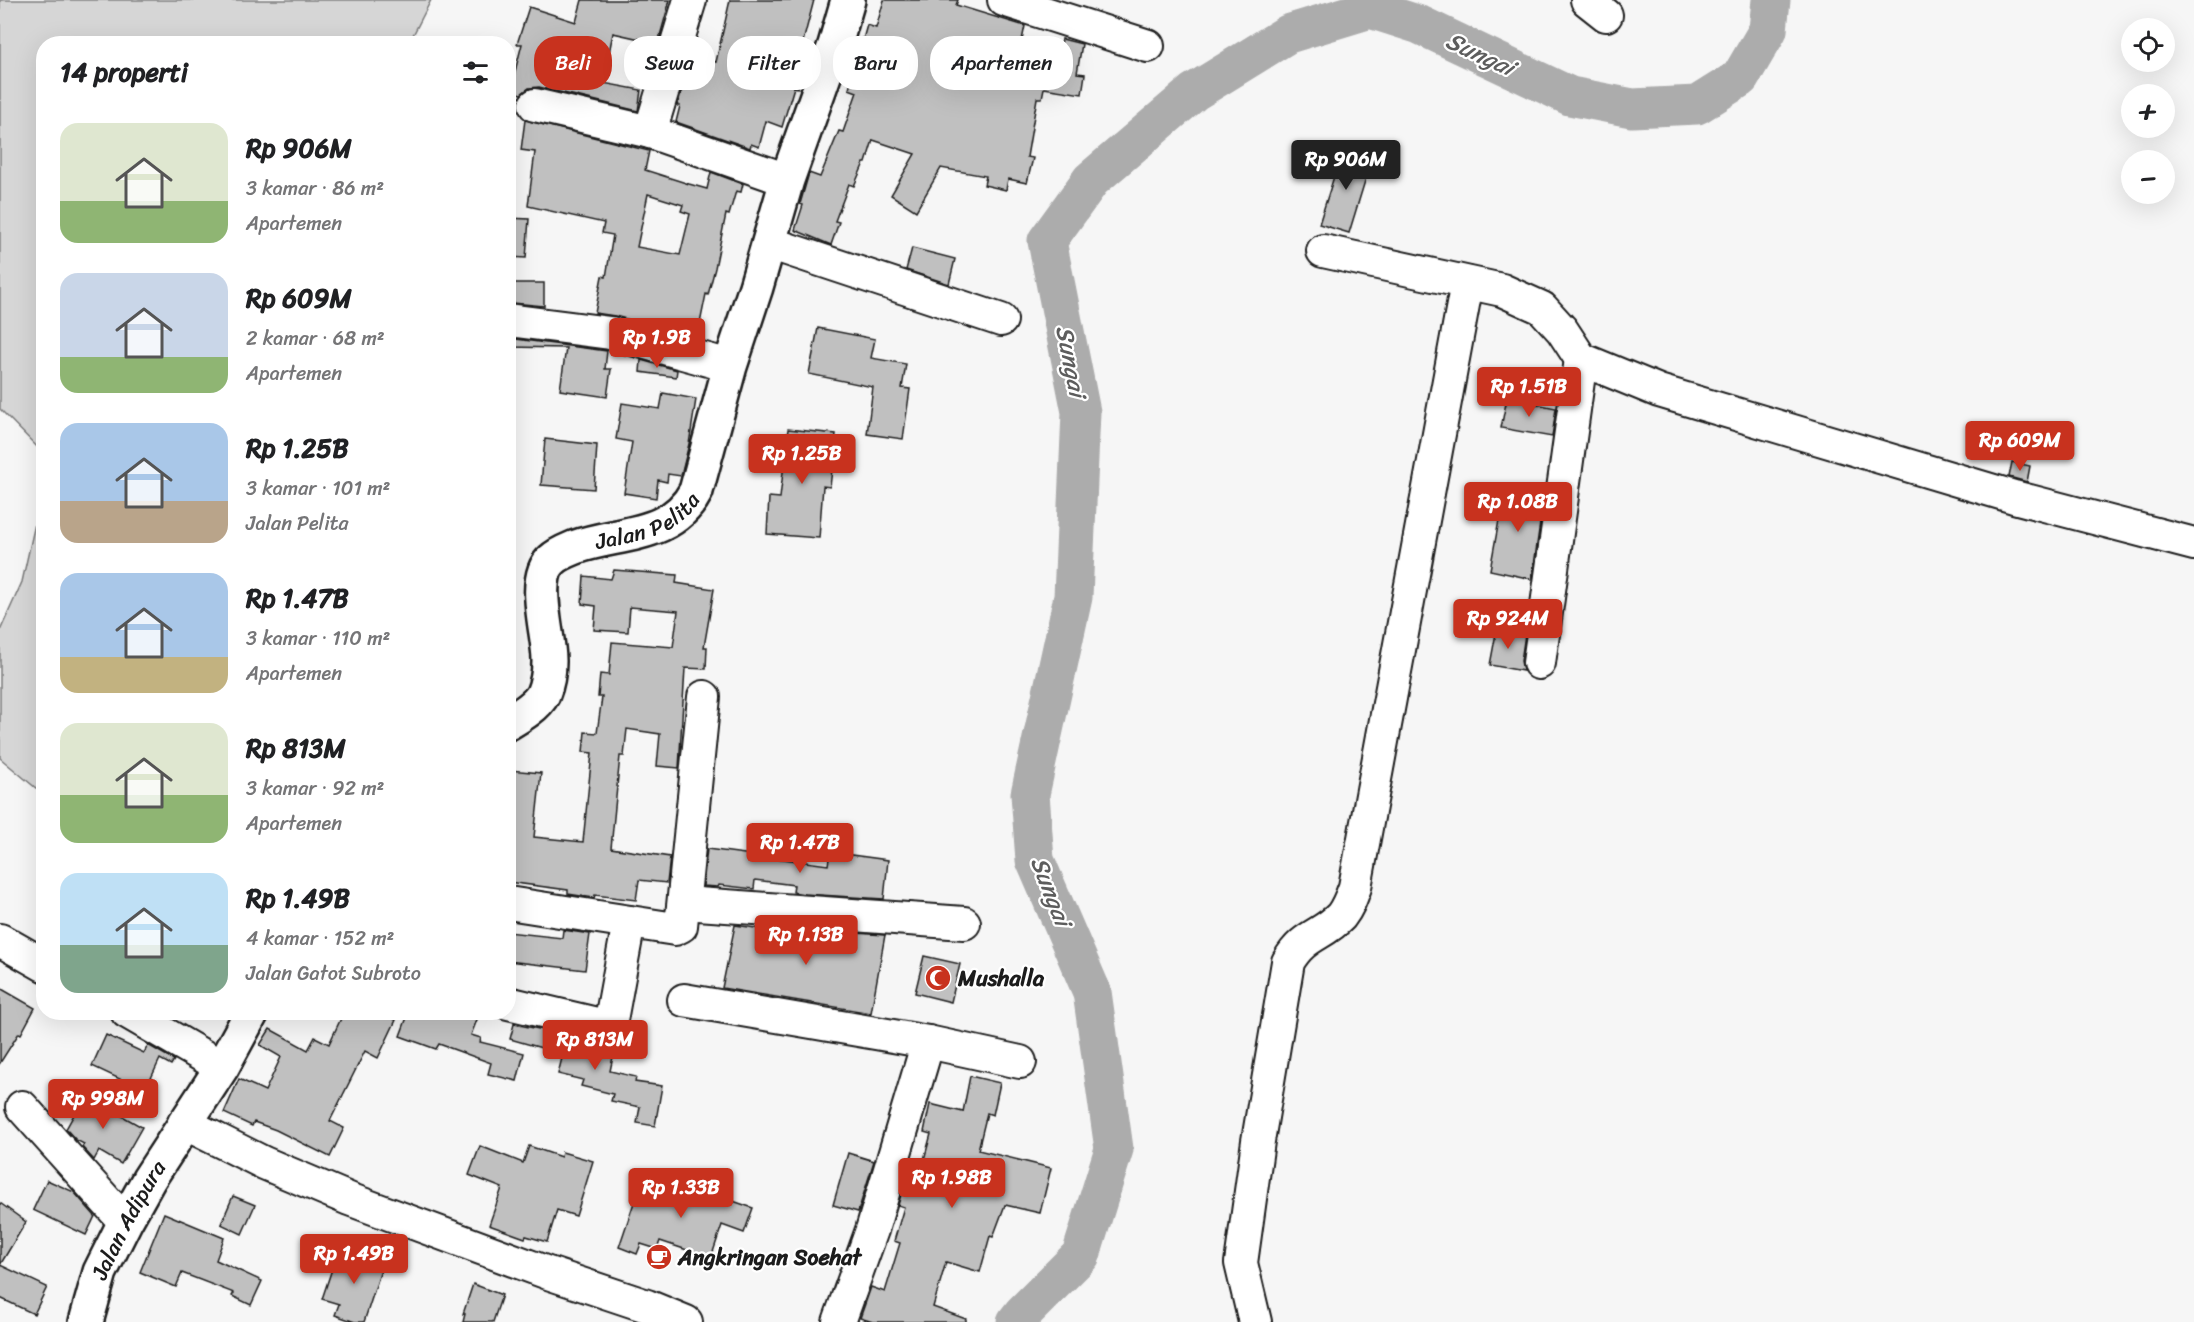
<!DOCTYPE html>
<html lang="id">
<head>
<meta charset="utf-8">
<style>
	:root { --surface:#fff; --page:#f6f6f6; --text:#202124; --muted:#757577; --accent:#c8321e }
	body { margin:0; font-family:Sriracha,sans-serif; background:var(--page); color:var(--text); height:100vh; display:flex; flex-direction:column; font-size:22px; white-space:nowrap }
	* { box-sizing:border-box; margin:0 }
	p { font-size:20px; color:var(--muted) }
	.icon { flex:none; width:33px; height:33px; fill:none; stroke:currentColor; stroke-width:2; stroke-linecap:round; stroke-linejoin:round }
	.map { position:relative; flex:1; overflow:hidden }
	.panel { position:absolute; left:36px; top:36px; width:480px; height:984px; display:flex; flex-direction:column; background:var(--surface); border-radius:24px; box-shadow:0 6px 24px #0002 }
	.panel>* { flex:none }
	.banner { position:absolute; left:534px; top:36px; width:570px; height:54px; display:flex; gap:12px }
	.tools { position:absolute; left:2121px; top:18px; display:grid; gap:12px }
	.tools a { display:grid; place-items:center; width:54px; height:54px; border-radius:50%; background:var(--surface); box-shadow:0 6px 24px #0002; font-size:30px }
	.price { position:absolute; translate:-50% -51px; padding:0 14px; border-radius:6px; background:var(--accent); color:#fff; font-size:20px; line-height:39px; filter:drop-shadow(0 2px 3px #0008) }
	.price::after { content:''; position:absolute; left:50%; top:36px; width:18px; height:14px; margin-left:-9px; background:inherit; clip-path:polygon(0 0,100% 0,50% 100%) }
	.price.on { background:#222; color:#fff }
	ul { padding:0; list-style:none }
	li { display:flex; align-items:center; gap:18px; height:150px; padding:0 24px }
	li span { display:grid; place-items:center; flex:none; width:168px; height:120px; border-radius:18px; color:#555 }
	li>.icon { margin-inline-start:auto }
	span .icon { width:72px; height:72px; fill:#fffc; stroke-width:1 }
	li b { font-size:26px }
	h2 { display:flex; justify-content:space-between; align-items:center; height:72px; padding:0 24px; font-size:26px }
	.chip { padding:0 21px; border-radius:24px; background:var(--surface); box-shadow:0 6px 24px #0002; font-size:21px; line-height:54px }
	.chip.on { background:var(--accent); color:#fff }
	.map>svg:first-child { display:block }
	.green { fill:#d6d6d6; stroke:#797979; stroke-width:1.5 }
	.lines { fill:none; stroke-linecap:round; stroke-linejoin:round }
	.river { stroke:#acacac; stroke-width:39 }
	.building { fill:#c0c0c0; stroke:#1c1c1c; stroke-width:1.5; fill-rule:evenodd }
	.minor-casing { stroke:#1c1c1c; stroke-width:36 }
	.highway-casing { stroke:#1c1c1c; stroke-width:38 }
	.minor { stroke:#fff; stroke-width:32 }
	.highway { stroke:#fff; stroke-width:33 }
	.labels { text-anchor:middle; stroke-width:4.5; stroke-linejoin:round; paint-order:stroke }
	.street-label { font-size:22px; fill:#1c1c1c; stroke:#fff }
	.poi-label { font-size:22px; font-weight:bold; fill:#1c1c1c; stroke:#fff; text-anchor:start }
	.water-label { font-size:24px; font-style:italic; fill:#5d5d5d; stroke:#fff }
</style>
</head>
<body>
<div class="map">
<svg width="2194" height="1322" viewBox="0 0 2194 1322">
	<rect width="100%" height="100%" fill="#f6f6f6"/>
	<filter id="ink" filterUnits="userSpaceOnUse"><feTurbulence type="fractalNoise" baseFrequency=".0167" numOctaves="2"/><feDisplacementMap in="SourceGraphic" scale="12" xChannelSelector="R" yChannelSelector="G"/><feConvolveMatrix kernelMatrix="1 2 1 2 8 2 1 2 1" color-interpolation-filters="sRGB"/></filter>
	<g filter="url(#ink)">
		<g class="green">
			<path d="M 0,0 L 431,0 L 409,43 L 44,44 L 43,453 L 0,409 Z"/>
			<path d="M 43,488 L 44,794 L 43,794 L 0,758 L 0,631 L 22,582 Z"/>
		</g>
		<g class="lines">
			<path class="river" d="M 1016,1322 L 1023,1313 L 1081,1255 L 1114,1149 L 1092,992 L 1035,860 L 1030,794 L 1073,597 L 1081,412 L 1047,241 L 1091,180 L 1194,92 L 1288,34 L 1370,9 L 1420,25 L 1570,96 L 1632,108 L 1697,105 L 1740,78 L 1768,30 L 1771,0"/>
		</g>
		<g class="building">
			<path d="M 582,0 L 670,0 L 658,43 L 613,33 L 603,83 L 641,90 L 638,111 L 539,87 L 529,88 L 521,94 L 510,91 L 522,44 L 517,44 L 529,7 L 576,22 Z"/>
			<path d="M 730,0 L 814,0 L 803,42 L 809,44 L 798,88 L 794,87 L 782,127 L 766,121 L 759,147 L 751,144 L 750,148 L 676,122 L 680,106 L 677,106 L 678,103 L 684,82 L 688,83 L 694,57 L 716,62 Z"/>
			<path d="M 884,0 L 958,0 L 956,5 L 1025,26 L 1018,59 L 1057,69 L 1062,39 L 1082,44 L 1077,73 L 1085,74 L 1082,94 L 1044,88 L 1042,98 L 1037,98 L 1027,157 L 1033,158 L 1027,183 L 1008,179 L 1006,190 L 984,185 L 986,176 L 941,168 L 916,211 L 891,195 L 915,154 L 873,140 L 866,163 L 864,163 L 854,186 L 849,184 L 835,221 L 839,222 L 831,245 L 795,230 L 803,205 L 800,204 L 809,173 L 820,177 L 839,131 L 843,132 L 857,92 L 849,89 L 867,25 L 876,28 Z"/>
			<path d="M 525,120 L 649,151 L 645,170 L 689,184 L 707,189 L 711,172 L 743,184 L 741,192 L 736,191 L 729,215 L 726,214 L 715,268 L 708,295 L 706,294 L 697,338 L 615,316 L 595,313 L 602,276 L 606,277 L 613,235 L 602,233 L 604,223 L 528,206 L 535,152 L 521,150 ZM 648,194 L 683,205 L 681,211 L 690,214 L 680,255 L 637,247 Z"/>
			<path d="M 1343,148 L 1372,158 L 1349,233 L 1319,224 Z"/>
			<path d="M 508,218 L 529,219 L 526,258 L 508,257 Z"/>
			<path d="M 912,248 L 955,259 L 949,284 L 906,270 Z"/>
			<path d="M 513,283 L 544,283 L 544,306 L 513,303 Z"/>
			<path d="M 818,328 L 875,339 L 871,358 L 906,364 L 902,388 L 910,389 L 903,439 L 867,434 L 873,387 L 809,374 Z"/>
			<path d="M 508,338 L 607,351 L 605,369 L 611,369 L 607,397 L 560,390 L 566,348 L 508,347 Z"/>
			<path d="M 641,360 L 677,370 L 676,377 L 640,372 Z"/>
			<path d="M 663,393 L 696,399 L 689,444 L 681,476 L 668,474 L 667,482 L 658,480 L 656,498 L 624,493 L 632,442 L 616,439 L 622,403 L 660,409 Z"/>
			<path d="M 1507,398 L 1556,408 L 1552,437 L 1501,428 Z"/>
			<path d="M 788,429 L 836,434 L 830,487 L 823,486 L 819,538 L 767,534 L 769,497 L 780,498 Z"/>
			<path d="M 545,439 L 597,445 L 594,489 L 541,485 Z"/>
			<path d="M 2012,462 L 2030,466 L 2027,482 L 2009,477 Z"/>
			<path d="M 1505,487 L 1544,495 L 1532,579 L 1490,570 Z"/>
			<path d="M 614,570 L 677,575 L 676,583 L 714,589 L 704,647 L 707,647 L 706,669 L 685,668 L 679,768 L 657,766 L 660,734 L 627,729 L 624,756 L 620,756 L 611,848 L 670,857 L 667,883 L 639,880 L 636,900 L 595,895 L 594,898 L 568,894 L 568,890 L 508,882 L 510,770 L 541,773 L 534,837 L 583,842 L 592,753 L 583,752 L 585,732 L 597,733 L 602,697 L 598,697 L 600,674 L 609,675 L 612,642 L 673,647 L 678,611 L 630,607 L 628,632 L 594,630 L 596,606 L 582,604 L 584,576 L 611,579 Z"/>
			<path d="M 1497,628 L 1525,634 L 1521,661 L 1523,671 L 1490,665 Z"/>
			<path d="M 707,849 L 828,865 L 830,852 L 888,860 L 884,899 L 804,894 L 793,892 L 794,885 L 755,880 L 754,889 L 719,885 L 718,887 L 703,886 Z"/>
			<path d="M 735,925 L 803,935 L 804,930 L 833,932 L 855,936 L 855,933 L 885,935 L 871,1013 L 722,988 Z"/>
			<path d="M 563,930 L 590,934 L 585,970 L 508,961 L 508,932 L 562,938 Z"/>
			<path d="M 924,956 L 960,964 L 951,1002 L 915,993 Z"/>
			<path d="M 0,988 L 35,1008 L 21,1034 L 19,1033 L 0,1063 Z"/>
			<path d="M 344,1012 L 380,1012 L 396,1020 L 378,1058 L 365,1051 L 330,1121 L 344,1128 L 330,1157 L 276,1130 L 254,1122 L 252,1126 L 224,1113 L 239,1079 L 265,1091 L 281,1057 L 260,1045 L 270,1029 L 308,1050 L 315,1037 L 329,1044 Z"/>
			<path d="M 409,1012 L 480,1012 L 471,1035 L 481,1038 L 480,1042 L 524,1053 L 517,1081 L 488,1074 L 491,1063 L 439,1044 L 436,1049 L 400,1036 Z"/>
			<path d="M 514,1024 L 554,1032 L 554,1034 L 583,1042 L 581,1049 L 613,1057 L 610,1071 L 636,1077 L 635,1082 L 662,1086 L 655,1126 L 637,1123 L 640,1107 L 611,1101 L 613,1094 L 581,1086 L 583,1080 L 558,1074 L 563,1054 L 510,1039 Z"/>
			<path d="M 106,1035 L 144,1053 L 148,1045 L 174,1060 L 171,1065 L 160,1059 L 145,1091 L 92,1066 Z"/>
			<path d="M 970,1076 L 1000,1083 L 993,1115 L 987,1113 L 978,1150 L 1051,1168 L 1040,1213 L 1005,1205 L 993,1237 L 990,1236 L 980,1272 L 946,1262 L 933,1307 L 966,1319 L 966,1322 L 873,1322 L 860,1318 L 871,1287 L 885,1292 L 900,1243 L 894,1241 L 904,1207 L 898,1205 L 904,1185 L 916,1189 L 931,1134 L 924,1132 L 930,1104 L 963,1112 Z"/>
			<path d="M 85,1095 L 142,1127 L 121,1164 L 99,1151 L 94,1160 L 93,1159 L 82,1147 L 84,1144 L 76,1140 L 66,1129 Z"/>
			<path d="M 480,1146 L 523,1163 L 529,1146 L 561,1157 L 562,1152 L 593,1161 L 576,1216 L 557,1210 L 547,1242 L 526,1236 L 525,1238 L 489,1225 L 502,1188 L 469,1175 Z"/>
			<path d="M 848,1153 L 874,1161 L 858,1212 L 833,1205 Z"/>
			<path d="M 642,1179 L 687,1195 L 690,1186 L 753,1208 L 744,1233 L 722,1225 L 711,1258 L 660,1241 L 657,1249 L 641,1244 L 637,1254 L 619,1247 Z"/>
			<path d="M 47,1180 L 74,1192 L 95,1216 L 86,1235 L 33,1210 Z"/>
			<path d="M 233,1196 L 255,1205 L 242,1234 L 221,1224 Z"/>
			<path d="M 0,1203 L 26,1222 L 0,1265 L 47,1287 L 34,1314 L 0,1298 Z"/>
			<path d="M 164,1213 L 224,1238 L 216,1260 L 262,1281 L 251,1305 L 232,1296 L 234,1293 L 182,1273 L 176,1287 L 140,1272 Z"/>
			<path d="M 353,1249 L 384,1261 L 364,1322 L 355,1322 L 335,1315 L 339,1304 L 322,1299 L 335,1260 L 348,1264 Z"/>
			<path d="M 473,1284 L 502,1295 L 493,1322 L 463,1322 L 465,1314 L 463,1314 Z"/>
		</g>
		<g class="lines">
			<g class="minor-casing">
				<g id="minor">
					<path d="M 1004,0 L 1148,46"/>
					<path d="M 1587,0 L 1606,15"/>
					<path d="M 535,105 L 650,132 L 690,0"/>
					<path d="M 650,132 L 787,180"/>
					<path d="M 769,243 L 1001,320"/>
					<path d="M 1323,251 L 1502,290 L 1542,308 L 1562,330 L 1581,359 L 1659,391 L 2014,497 L 2194,544"/>
					<path d="M 508,320 L 610,333 L 730,366"/>
					<path d="M 1539,663 L 1581,359"/>
					<path d="M 508,903 L 675,929 L 681,926 L 704,697"/>
					<path d="M 684,903 L 964,923"/>
					<path d="M 0,940 L 44,965"/>
					<path d="M 684,1000 L 928,1042 L 1020,1062"/>
					<path d="M 508,1003 L 597,1024 L 611,1020 L 629,922"/>
					<path d="M 127,1012 L 222,1067"/>
					<path d="M 22,1107 L 125,1222"/>
					<path d="M 184,1123 L 264,1163 L 349,1199 L 548,1273 L 647,1306 L 686,1322"/>
					<path d="M 839,1322 L 872,1230 L 928,1042"/>
					<path d="M 1255,1322 L 1241,1263 L 1258,1141 L 1288,962 C 1304,934 1322,936 1341,916 C 1348,907 1351,898 1355,887 L 1467,283"/>
				</g>
			</g>
			<g class="highway-casing">
				<g id="highway">
					<path id="s1" d="M 508,723 C 520,716 537,706 543,694 C 547,684 549,673 549,662 C 550,637 530,579 552,560 C 558,554 569,550 576,547 C 619,532 672,538 696,491 L 730,366 L 756,287 L 787,180 L 835,45 L 848,0"/>
					<path id="s2" d="M 86,1322 L 100,1272 L 125,1222 L 149,1179 L 222,1067 L 252,1012"/>
				</g>
			</g>
			<use href="#minor" class="minor"/>
			<use href="#highway" class="highway"/>
		</g>
	</g>
	<defs>
		<g id="mosque-disc" transform="scale(1.35)"><circle r="9.5" fill="#c8321e" stroke="#fff"/><path d="M3.5-4.9A6 6 0 1 0 3.5 4.9A5 5 0 1 1 3.5-4.9Z" fill="#fff"/></g>
		<g id="cafe-disc" transform="scale(1.35)"><circle r="9.5" fill="#c8321e" stroke="#fff"/><path d="M-5.5-4.5H6V0H3Q3 3.5 0 3.5H-2.5Q-5.5 3.5-5.5 0ZM3-3.2v2h1.7v-2ZM-6 4.5H4V6H-6Z" fill="#fff"/></g>
	</defs>
	<g fill-rule="evenodd">
		<use href="#mosque-disc" x="938" y="978"/>
		<use href="#cafe-disc" x="659" y="1257"/>
	</g>
	<g class="labels">
		<g class="street-label">
			<text dy="8" stroke="none"><textPath href="#s1" startOffset="288">Jalan Pelita</textPath></text>
			<text dy="8" stroke="none"><textPath href="#s2" startOffset="111">Jalan Adipura</textPath></text>
		</g>
		<g class="poi-label">
			<text x="958" y="986">Mushalla</text>
			<text x="678" y="1265">Angkringan Soehat</text>
		</g>
		<g class="water-label">
			<text transform="translate(1480 54) rotate(25)" y="8">Sungai</text>
			<text transform="translate(1071 361) rotate(79)" y="8">Sungai</text>
			<text transform="translate(1051 891) rotate(69)" y="8">Sungai</text>
		</g>
	</g>
</svg>
<div class="tools">
<a><svg class="icon" aria-label="locate" viewBox="0 0 24 24"><circle cx="12" cy="12" r="6"/><path d="M12 2v4M12 18v4M2 12h4M18 12h4"/></svg></a>
<a>+</a>
<a>−</a>
</div>
<b class="price on" style="left:1346px;top:191px">Rp 906M</b>
<b class="price" style="left:657px;top:369px">Rp 1.9B</b>
<b class="price" style="left:1529px;top:418px">Rp 1.51B</b>
<b class="price" style="left:2020px;top:472px">Rp 609M</b>
<b class="price" style="left:802px;top:485px">Rp 1.25B</b>
<b class="price" style="left:1518px;top:533px">Rp 1.08B</b>
<b class="price" style="left:1508px;top:650px">Rp 924M</b>
<b class="price" style="left:800px;top:874px">Rp 1.47B</b>
<b class="price" style="left:806px;top:966px">Rp 1.13B</b>
<b class="price" style="left:595px;top:1071px">Rp 813M</b>
<b class="price" style="left:103px;top:1130px">Rp 998M</b>
<b class="price" style="left:952px;top:1209px">Rp 1.98B</b>
<b class="price" style="left:681px;top:1219px">Rp 1.33B</b>
<b class="price" style="left:354px;top:1285px">Rp 1.49B</b>
<div class="banner">
<a class="chip on">Beli</a>
<a class="chip">Sewa</a>
<a class="chip">Filter</a>
<a class="chip">Baru</a>
<a class="chip">Apartemen</a>
</div>
<section class="panel">
<h2>14 properti<svg class="icon" aria-label="filters" viewBox="0 0 24 24"><path d="M4 7h16M4 17h16"/><circle cx="9" cy="7" r="2"/><circle cx="15" cy="17" r="2"/></svg></h2>
<ul>
<li><span style="background:linear-gradient(#dfe7d0 65%,#8fb573 0)"><svg class="icon" aria-label="home" viewBox="0 0 24 24"><path d="M3 11l9-7 9 7M6 9v11h12V9"/></svg></span><div><b>Rp 906M</b><p>3 kamar · 86 m²</p><p>Apartemen</p></div></li>
<li><span style="background:linear-gradient(#c9d6e8 70%,#8fb573 0)"><svg class="icon" aria-label="home" viewBox="0 0 24 24"><path d="M3 11l9-7 9 7M6 9v11h12V9"/></svg></span><div><b>Rp 609M</b><p>2 kamar · 68 m²</p><p>Apartemen</p></div></li>
<li><span style="background:linear-gradient(#a9c7e8 65%,#b9a48a 0)"><svg class="icon" aria-label="home" viewBox="0 0 24 24"><path d="M3 11l9-7 9 7M6 9v11h12V9"/></svg></span><div><b>Rp 1.25B</b><p>3 kamar · 101 m²</p><p>Jalan Pelita</p></div></li>
<li><span style="background:linear-gradient(#a9c7e8 70%,#c2b280 0)"><svg class="icon" aria-label="home" viewBox="0 0 24 24"><path d="M3 11l9-7 9 7M6 9v11h12V9"/></svg></span><div><b>Rp 1.47B</b><p>3 kamar · 110 m²</p><p>Apartemen</p></div></li>
<li><span style="background:linear-gradient(#dfe7d0 60%,#8fb573 0)"><svg class="icon" aria-label="home" viewBox="0 0 24 24"><path d="M3 11l9-7 9 7M6 9v11h12V9"/></svg></span><div><b>Rp 813M</b><p>3 kamar · 92 m²</p><p>Apartemen</p></div></li>
<li><span style="background:linear-gradient(#bfe0f5 60%,#7fa58c 0)"><svg class="icon" aria-label="home" viewBox="0 0 24 24"><path d="M3 11l9-7 9 7M6 9v11h12V9"/></svg></span><div><b>Rp 1.49B</b><p>4 kamar · 152 m²</p><p>Jalan Gatot Subroto</p></div></li>
</ul>
</section>
</div>
</body>
</html>
